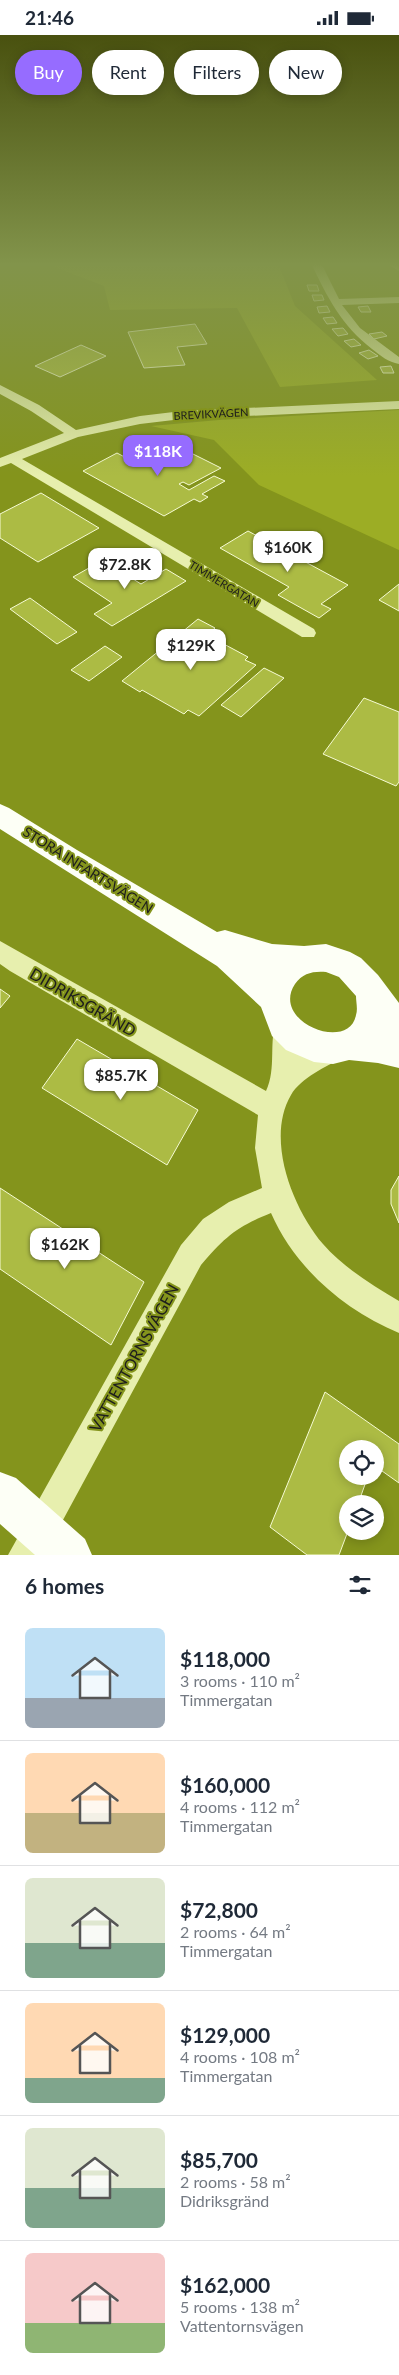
<!DOCTYPE html>
<html lang="en">
<head>
<meta charset="utf-8">
<style>
	:root { --surface:#fff; --page:#f2f2f3; --text:#1f2937; --muted:#747a83; --line:#e0e1e3; --accent:#966cff }
	body { margin:0; font-family:Lato,sans-serif; background:var(--page); color:var(--text); height:100vh; display:flex; flex-direction:column; font-size:19px; white-space:nowrap }
	* { box-sizing:border-box; margin:0 }
	p { font-size:16px; color:var(--muted) }
	.icon { flex:none; width:28px; height:28px; fill:none; stroke:currentColor; stroke-width:2; stroke-linecap:round; stroke-linejoin:round }
	.map { position:relative; height:1520px; overflow:hidden }
	.side { display:flex; flex-direction:column; background:var(--surface); flex:1 }
	.side>* { flex:none }
	.guide { position:absolute; left:15px; top:15px; width:370px; height:45px; display:flex; gap:10px }
	.tools { position:absolute; left:339px; top:1405px; display:grid; gap:10px }
	.tools a { display:grid; place-items:center; width:45px; height:45px; border-radius:50%; background:var(--surface); box-shadow:0 2px 12px #0003; font-size:25px }
	.price { position:absolute; translate:-50% -42px; padding:0 11px; border-radius:10px; background:#fff; color:#222; font-size:16px; line-height:32px; filter:drop-shadow(0 1px 2px #0008) }
	.price::after { content:''; position:absolute; left:50%; top:30px; width:15px; height:11px; margin-left:-8px; background:inherit; clip-path:polygon(0 0,100% 0,50% 100%) }
	.price.current { background:var(--accent); color:#fff }
	ul { padding:0; list-style:none }
	li { display:flex; align-items:center; gap:15px; height:125px; padding:0 25px }
	li+li { border-top:1px solid var(--line) }
	li span { display:grid; place-items:center; flex:none; width:140px; height:100px; border-radius:8px; color:#555 }
	li>.icon { margin-inline-start:auto }
	span .icon { width:60px; height:60px; fill:#fffc; stroke-width:1 }
	li b { font-size:21px }
	h2 { display:flex; justify-content:space-between; align-items:center; height:60px; padding:0 25px; font-size:21px }
	.chip { padding:0 18px; border-radius:22px; background:var(--surface); box-shadow:0 2px 12px #0003; font-size:18px; line-height:45px }
	.chip.current { background:var(--accent); color:#fff }
	.status { display:flex; justify-content:space-between; align-items:center; height:35px; padding:0 25px; background:var(--surface); direction:ltr }
	.status svg { height:14px; fill:currentColor }
	.map>svg:first-child { display:block }
	.green { fill:#9cad25 }
	.building { fill:#acbb44; stroke:#f6fbd4 }
	.lines { fill:none; stroke-linecap:round; stroke-linejoin:round }
	.minor { fill:#e7efae; fill-rule:evenodd }
	.major { fill:#fdfff6; fill-rule:evenodd }
	.labels { text-anchor:middle; stroke-width:4; stroke-linejoin:round; paint-order:stroke }
	.far-street-label { font-size:11px; fill:#1d1d1d; stroke:#84941c }
	.street-label { font-size:14px; fill:#1d1d1d; stroke:#84941c }
	.near-street-label { font-size:16px; fill:#1d1d1d; stroke:#84941c }
</style>
</head>
<body>
<div class="status"><b>21:46</b><svg viewBox="0 0 49 12"><path d="M0 12V9h3v3zM5 12V6h3v6zM10 12V3h3v9zM15 12V0h3v12zM26 1h20v11H26zM47 4h2v5h-2z"/></svg></div>
<div class="map">
<svg width="399" height="1520" viewBox="0 0 399 1520">
	<rect width="100%" height="100%" fill="#84941c"/>
	<g class="green">
		<path d="M 44,228 L 278,228 L 295,271 L 377,345 L 280,352 L 237,273 L 110,275 L 104,251 Z"/>
		<path d="M 399,375 L 399,515 L 259,450 L 214,405 L 151,391 L 219,385 Z"/>
	</g>
	<g class="building">
		<path d="M 307,250 L 317,250 L 319,256 L 309,256 Z"/>
		<path d="M 312,260 L 322,260 L 324,265 L 314,266 Z"/>
		<path d="M 327,271 L 330,277 L 319,278 L 317,272 Z"/>
		<path d="M 368,271 L 371,277 L 361,277 L 358,272 Z"/>
		<path d="M 333,282 L 337,288 L 327,289 L 323,283 Z"/>
		<path d="M 195,289 L 207,309 L 177,312 L 185,330 L 144,333 L 128,297 Z"/>
		<path d="M 343,293 L 348,299 L 338,301 L 332,294 Z"/>
		<path d="M 382,297 L 387,301 L 374,304 L 369,299 Z"/>
		<path d="M 354,304 L 361,310 L 351,312 L 344,306 Z"/>
		<path d="M 81,310 L 106,321 L 60,342 L 35,331 Z"/>
		<path d="M 369,315 L 378,321 L 368,324 L 359,318 Z"/>
		<path d="M 391,331 L 394,338 L 383,338 L 380,332 Z"/>
		<path d="M 173,409 L 221,433 L 189,450 L 183,447 L 179,449 L 189,455 L 214,441 L 225,446 L 202,459 L 208,462 L 200,467 L 194,464 L 164,481 L 83,436 L 117,418 L 136,428 L 141,425 L 133,423 L 155,412 L 162,415 Z"/>
		<path d="M 41,458 L 99,493 L 38,527 L 0,503 L 0,479 Z"/>
		<path d="M 248,496 L 348,550 L 321,569 L 331,574 L 319,583 L 278,560 L 289,552 L 220,513 Z"/>
		<path d="M 103,525 L 141,549 L 166,534 L 186,546 L 112,591 L 94,579 L 112,568 L 73,542 Z"/>
		<path d="M 399,549 L 399,576 L 379,565 Z"/>
		<path d="M 30,563 L 77,597 L 57,609 L 10,574 Z"/>
		<path d="M 198,584 L 215,593 L 207,600 L 248,622 L 245,625 L 256,630 L 199,681 L 188,675 L 184,679 L 142,655 L 140,657 L 122,646 Z"/>
		<path d="M 105,611 L 122,622 L 89,646 L 71,635 Z"/>
		<path d="M 264,633 L 284,643 L 241,682 L 221,670 Z"/>
		<path d="M 364,663 L 399,677 L 399,747 L 396,751 L 323,719 Z"/>
		<path d="M 0,954 L 10,961 L 0,973 Z"/>
		<path d="M 77,1004 L 198,1075 L 167,1130 L 42,1053 Z"/>
		<path d="M 399,1141 L 399,1188 L 391,1169 L 391,1155 Z"/>
		<path d="M 0,1153 L 144,1247 L 111,1310 L 0,1234 Z"/>
		<path d="M 325,1357 L 399,1409 L 399,1448 L 375,1431 L 375,1414 L 348,1414 L 348,1441 L 368,1441 L 358,1469 L 348,1469 L 348,1496 L 339,1520 L 307,1520 L 270,1492 Z"/>
	</g>
	<g class="lines">
		<g class="minor">
			<path d="M 311,228 L 321,228 L 339,264 L 399,262 L 399,268 L 342,270 L 360,293 L 399,322 L 399,329 C 388,327 381,321 372,314 C 342,291 327,262 311,228 Z"/>
			<path d="M 386,228 L 398,228 L 399,236 Z"/>
			<path d="M 0,350 L 39,370 L 76,395 L 140,381 L 182,376 L 399,366 L 399,374 L 182,384 L 140,389 L 78,402 L 22,424 L 314,594 L 316,598 L 314,602 L 302,602 L 11,428 L 0,432 L 0,423 L 64,398 L 31,376 L 0,359 Z"/>
			<path d="M 0,906 L 266,1056 C 277,1033 268,1006 277,984 L 286,980 L 295,984 L 298,992 L 298,1019 L 334,1002 L 343,1005 L 347,1014 L 343,1023 C 326,1031 301,1043 291,1060 C 265,1104 293,1174 323,1209 C 344,1233 372,1250 399,1266 L 399,1298 C 344,1275 295,1233 271,1178 C 236,1192 225,1202 201,1230 L 44,1520 L 8,1520 L 181,1210 L 203,1184 L 229,1167 L 262,1153 L 255,1113 L 258,1080 L 10,936 L 0,929 Z"/>
		</g>
		<g class="major">
			<path d="M 0,769 L 9,773 L 77,815 L 217,897 L 225,895 L 272,909 L 304,911 L 326,909 L 350,917 L 361,923 L 378,940 L 399,968 L 399,1033 L 378,1028 L 349,1025 L 333,1029 L 314,1027 L 286,1015 L 272,1001 L 261,972 L 217,931 L 0,794 ZM 326,937 L 339,942 L 356,961 C 356,967 358,974 356,980 C 349,1018 270,987 295,949 C 303,938 313,936 326,937 Z"/>
			<path d="M 0,1437 L 16,1443 L 85,1504 L 92,1520 L 35,1520 L 0,1489 Z"/>
		</g>
	</g>
	<linearGradient id="sky" x2="0" y2="1"><stop stop-color="#49510f"/><stop offset="0.52" stop-color="#82944b"/><stop offset="1" stop-color="#82944b" stop-opacity="0"/></linearGradient>
	<rect width="399" height="441" fill="url(#sky)"/>
	<g class="labels">
		<g class="far-street-label">
			<text transform="translate(211 379) rotate(-3)" y="4">BREVIKVÄGEN</text>
			<text transform="translate(224 549) rotate(31)" y="4">TIMMERGATAN</text>
		</g>
		<g class="street-label">
			<text transform="translate(88 835) rotate(32)" y="5">STORA INFARTSVÄGEN</text>
		</g>
		<g class="near-street-label">
			<text transform="translate(83 967) rotate(30)" y="6">DIDRIKSGRÄND</text>
			<text transform="translate(134 1323) rotate(-61)" y="6">VATTENTORNSVÄGEN</text>
		</g>
	</g>
</svg>
<div class="tools">
<a><svg class="icon" aria-label="locate" viewBox="0 0 24 24"><circle cx="12" cy="12" r="6"/><path d="M12 2v4M12 18v4M2 12h4M18 12h4"/></svg></a>
<a><svg class="icon" aria-label="layers" viewBox="0 0 24 24"><path d="M12 4l9 5-9 5-9-5zM3 14l9 5 9-5"/></svg></a>
</div>
<b class="price current" style="left:158px;top:442px">$118K</b>
<b class="price" style="left:288px;top:538px">$160K</b>
<b class="price" style="left:125px;top:555px">$72.8K</b>
<b class="price" style="left:191px;top:636px">$129K</b>
<b class="price" style="left:121px;top:1066px">$85.7K</b>
<b class="price" style="left:65px;top:1235px">$162K</b>
<div class="guide">
<a class="chip current">Buy</a>
<a class="chip">Rent</a>
<a class="chip">Filters</a>
<a class="chip">New</a>
</div>
</div>
<section class="side">
<h2>6 homes<svg class="icon" aria-label="filters" viewBox="0 0 24 24"><path d="M4 7h16M4 17h16"/><circle cx="9" cy="7" r="2"/><circle cx="15" cy="17" r="2"/></svg></h2>
<ul>
<li><span style="background:linear-gradient(#bfe0f5 70%,#9aa5b1 0)"><svg class="icon" aria-label="home" viewBox="0 0 24 24"><path d="M3 11l9-7 9 7M6 9v11h12V9"/></svg></span><div><b>$118,000</b><p>3 rooms · 110 m²</p><p>Timmergatan</p></div></li>
<li><span style="background:linear-gradient(#ffd9b3 60%,#c2b280 0)"><svg class="icon" aria-label="home" viewBox="0 0 24 24"><path d="M3 11l9-7 9 7M6 9v11h12V9"/></svg></span><div><b>$160,000</b><p>4 rooms · 112 m²</p><p>Timmergatan</p></div></li>
<li><span style="background:linear-gradient(#dfe7d0 65%,#7fa58c 0)"><svg class="icon" aria-label="home" viewBox="0 0 24 24"><path d="M3 11l9-7 9 7M6 9v11h12V9"/></svg></span><div><b>$72,800</b><p>2 rooms · 64 m²</p><p>Timmergatan</p></div></li>
<li><span style="background:linear-gradient(#ffd9b3 75%,#7fa58c 0)"><svg class="icon" aria-label="home" viewBox="0 0 24 24"><path d="M3 11l9-7 9 7M6 9v11h12V9"/></svg></span><div><b>$129,000</b><p>4 rooms · 108 m²</p><p>Timmergatan</p></div></li>
<li><span style="background:linear-gradient(#dfe7d0 60%,#7fa58c 0)"><svg class="icon" aria-label="home" viewBox="0 0 24 24"><path d="M3 11l9-7 9 7M6 9v11h12V9"/></svg></span><div><b>$85,700</b><p>2 rooms · 58 m²</p><p>Didriksgränd</p></div></li>
<li><span style="background:linear-gradient(#f6c9c9 70%,#8fb573 0)"><svg class="icon" aria-label="home" viewBox="0 0 24 24"><path d="M3 11l9-7 9 7M6 9v11h12V9"/></svg></span><div><b>$162,000</b><p>5 rooms · 138 m²</p><p>Vattentornsvägen</p></div></li>
</ul>
</section>
</body>
</html>
